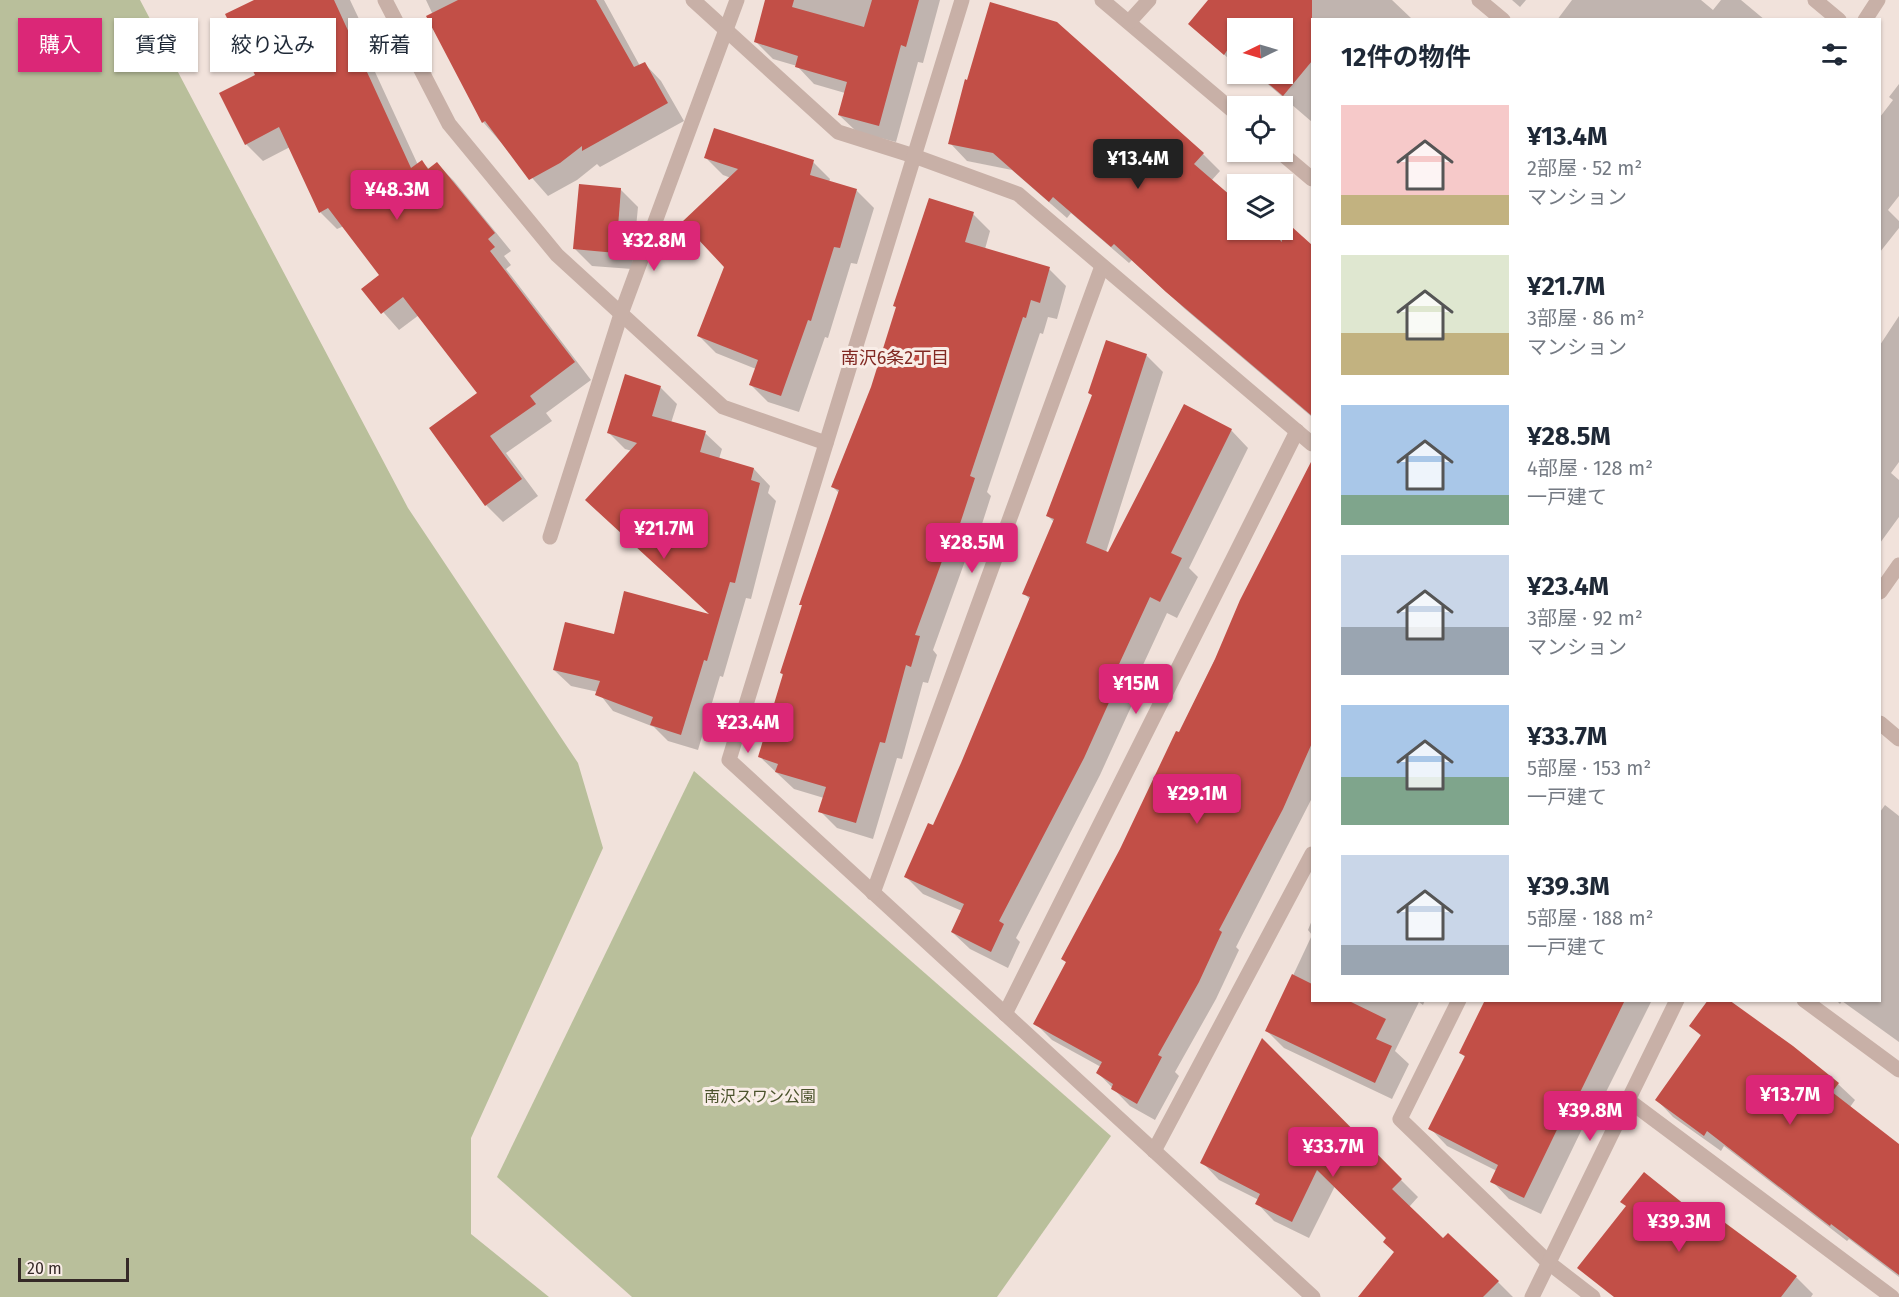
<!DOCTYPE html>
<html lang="ja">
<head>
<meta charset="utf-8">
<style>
	:root { --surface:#fff; --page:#f6f6f7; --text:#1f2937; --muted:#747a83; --accent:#db2777 }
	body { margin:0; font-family:"Fira Sans","Noto Sans JP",sans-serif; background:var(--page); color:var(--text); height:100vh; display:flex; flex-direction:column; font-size:22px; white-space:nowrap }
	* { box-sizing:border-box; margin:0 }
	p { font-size:20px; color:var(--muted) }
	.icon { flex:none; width:33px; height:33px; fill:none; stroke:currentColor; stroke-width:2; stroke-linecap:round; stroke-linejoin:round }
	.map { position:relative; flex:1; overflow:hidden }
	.side { position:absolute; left:1311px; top:18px; width:570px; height:984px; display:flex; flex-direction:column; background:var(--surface); border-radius:0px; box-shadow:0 2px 4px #0004 }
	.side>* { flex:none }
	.top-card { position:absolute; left:18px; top:18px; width:570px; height:54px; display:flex; gap:12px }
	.needle { width:39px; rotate:265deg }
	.fabs { position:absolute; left:1227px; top:18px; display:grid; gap:12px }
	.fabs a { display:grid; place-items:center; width:66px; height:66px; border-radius:0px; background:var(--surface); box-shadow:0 2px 4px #0004; font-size:30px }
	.scale { position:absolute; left:18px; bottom:15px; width:111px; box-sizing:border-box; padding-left:6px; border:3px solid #352927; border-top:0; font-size:16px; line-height:21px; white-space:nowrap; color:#352927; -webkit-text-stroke:4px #f9ede7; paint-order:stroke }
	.price { position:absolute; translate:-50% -51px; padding:0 14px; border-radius:6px; background:var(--accent); color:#fff; font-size:20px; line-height:39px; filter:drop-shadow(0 2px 3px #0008) }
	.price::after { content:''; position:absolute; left:50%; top:36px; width:18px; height:14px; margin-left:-9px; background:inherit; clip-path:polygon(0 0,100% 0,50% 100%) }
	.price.current { background:#222; color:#fff }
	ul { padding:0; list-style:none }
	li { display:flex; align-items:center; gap:18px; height:150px; padding:0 30px }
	li span { display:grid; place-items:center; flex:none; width:168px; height:120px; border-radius:0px; color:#555 }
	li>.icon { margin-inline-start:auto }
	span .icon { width:72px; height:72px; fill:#fffc; stroke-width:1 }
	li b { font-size:26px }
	h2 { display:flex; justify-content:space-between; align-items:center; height:72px; padding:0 30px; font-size:26px }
	.pill { padding:0 21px; border-radius:0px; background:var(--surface); box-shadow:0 2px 4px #0004; font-size:21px; line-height:54px }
	.pill.current { background:var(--accent); color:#fff }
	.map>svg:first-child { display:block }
	.green { fill:#b9bf9b }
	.shadow { fill:#0003 }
	.building { fill:#c24f47 }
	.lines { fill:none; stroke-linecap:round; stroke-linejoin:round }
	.street { stroke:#c8b0a7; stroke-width:15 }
	.labels { text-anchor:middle; stroke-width:6; stroke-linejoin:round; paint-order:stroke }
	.park-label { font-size:16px; fill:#4b532c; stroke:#f9ede7 }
	.neighbourhood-label { font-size:18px; fill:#822923; stroke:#f9ede7 }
</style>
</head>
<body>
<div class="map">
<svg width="1899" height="1297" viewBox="0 0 1899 1297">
	<rect width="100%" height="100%" fill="#f1e2db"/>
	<g class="green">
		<path d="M 0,0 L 140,0 L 408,508 L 578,763 L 603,848 L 471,1138 L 471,1234 L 549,1297 L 0,1297 Z"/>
		<path d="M 694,771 L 1111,1136 L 997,1297 L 632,1297 L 497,1177 Z"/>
	</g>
	<g class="shadow">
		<path d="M 258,0 L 350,0 L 359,19 L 352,22 L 418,165 L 422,162 L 430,170 L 437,164 L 454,181 L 511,251 L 504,256 L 511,265 L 506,269 L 591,380 L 546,413 L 552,421 L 506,453 L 538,496 L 503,522 L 486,505 L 479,393 L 419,315 L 399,330 L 363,289 L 381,275 L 344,226 L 337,229 L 320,212 L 290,147 L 263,161 L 246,144 L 257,76 Z"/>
		<path d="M 426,0 L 604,0 L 640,66 L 644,63 L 661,81 L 684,121 L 600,167 L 597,164 L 577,180 L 548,196 L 483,122 Z"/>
		<path d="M 767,0 L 940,0 L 923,63 L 918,62 L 896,142 L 857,132 L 839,115 L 845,93 L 814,84 L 797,66 L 773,59 L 756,42 Z"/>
		<path d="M 1210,0 L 1392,0 L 1412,19 L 1312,20 L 1312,122 L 1256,74 L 1282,74 L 1282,28 L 1238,28 L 1238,67 L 1190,24 Z"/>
		<path d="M 1512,0 L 1526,0 L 1520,7 Z"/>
		<path d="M 1572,0 L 1701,0 L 1713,10 L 1721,0 L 1741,0 L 1765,20 L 1557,20 Z"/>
		<path d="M 1899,84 L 1899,196 L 1888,210 L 1899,221 L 1899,228 L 1880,252 L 1880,117 L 1893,100 L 1889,97 Z"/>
		<path d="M 950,143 L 1203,154 L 1220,171 L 1211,181 L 1238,230 L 1282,230 L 1282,220 L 1312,248 L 1312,417 L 1185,309 L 1132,260 L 1129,263 L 1071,213 L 1067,218 L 1012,170 L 967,161 Z"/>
		<path d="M 706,158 L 813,162 L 830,179 L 829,182 L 856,190 L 874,208 L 857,264 L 851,263 L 828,338 L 825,337 L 799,412 L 768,402 L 751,385 L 756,369 L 716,353 L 699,336 L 726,266 L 731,178 L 723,175 Z"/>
		<path d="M 620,189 L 638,207 L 632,269 L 592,266 L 575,249 Z"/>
		<path d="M 973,214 L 990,231 L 985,249 L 1049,269 L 1066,286 L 1057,319 L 1048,317 L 1043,334 L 1040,333 L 987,492 L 991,496 L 974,549 L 970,547 L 933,650 L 937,655 L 928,683 L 923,682 L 902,759 L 897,758 L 873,839 L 837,828 L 820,811 L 824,798 L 794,789 L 760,757 L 784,676 L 781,673 L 803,607 L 801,604 L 839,493 L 833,487 Z"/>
		<path d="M 1899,316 L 1899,462 L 1891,473 L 1899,480 L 1899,517 L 1880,543 L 1880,345 Z"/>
		<path d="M 1146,355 L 1163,372 L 1106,552 L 1109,553 L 1184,406 L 1231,430 L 1248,448 L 1189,568 L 1198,577 L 1177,618 L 1167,613 L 1131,691 L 1136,696 L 1100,775 L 1016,938 L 1020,942 L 1008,968 L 970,949 L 952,932 L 962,911 L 923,894 L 906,877 L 934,827 L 962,764 L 1030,600 L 1024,593 L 1054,522 L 1048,516 L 1093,396 L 1090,393 Z"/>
		<path d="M 660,387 L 677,404 L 671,423 L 705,433 L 722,449 L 719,459 L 754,469 L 770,486 L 768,493 L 776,501 L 751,599 L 746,598 L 723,677 L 720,676 L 698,750 L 668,741 L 654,727 L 613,711 L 598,692 L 571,686 L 554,670 L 615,636 L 712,617 L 632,451 L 625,449 L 608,432 Z"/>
		<path d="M 1295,496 L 1312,505 L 1312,798 L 1236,947 L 1239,950 L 1216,999 L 1175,1072 L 1179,1076 L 1155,1120 L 1130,1106 L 1098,1073 L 1101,1067 L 1052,1040 L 1035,1023 L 1067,963 Z"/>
		<path d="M 1885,805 L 1899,816 L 1899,1042 L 1842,1001 L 1840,1004 L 1836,1000 L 1880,1000 L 1880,812 Z"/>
		<path d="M 1312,920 L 1312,935 L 1308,930 Z"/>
		<path d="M 1312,935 L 1312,1000 L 1425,1000 L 1423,1005 L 1419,1002 L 1395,1051 L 1409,1064 L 1392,1099 L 1284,1048 L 1267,1031 Z"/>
		<path d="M 1484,1000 L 1652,1000 L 1586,1132 L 1582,1129 L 1541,1214 L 1509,1199 L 1492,1181 L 1497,1171 L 1447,1146 L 1430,1128 L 1466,1058 L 1461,1053 L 1486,1002 Z"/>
		<path d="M 1691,1026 L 1838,1084 L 1855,1100 L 1850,1107 L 1899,1146 L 1899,1277 L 1849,1239 L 1847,1241 L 1724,1146 L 1721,1151 L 1673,1117 L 1657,1100 L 1702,1037 Z"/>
		<path d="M 1262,1041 L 1418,1197 L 1409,1207 L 1443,1240 L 1498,1282 L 1513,1297 L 1360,1297 L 1396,1253 L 1388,1238 L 1335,1186 L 1309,1238 L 1274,1221 L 1257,1203 L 1259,1200 L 1219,1180 L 1202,1162 Z"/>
		<path d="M 1696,1215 L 1796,1277 L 1813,1294 L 1811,1297 L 1624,1297 Z"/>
	</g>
	<g class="building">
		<path d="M 254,0 L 334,0 L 411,168 L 422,160 L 428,169 L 437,162 L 495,233 L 488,239 L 495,247 L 490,251 L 575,362 L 530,396 L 536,404 L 490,436 L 522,479 L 485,506 L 429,428 L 477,393 L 403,297 L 381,314 L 361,289 L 379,275 L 328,208 L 319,213 L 279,127 L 245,145 L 219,93 L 255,75 L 225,14 Z"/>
		<path d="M 458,0 L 596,0 L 634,67 L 645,62 L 668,103 L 582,151 L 582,146 L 560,163 L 529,180 L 485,121 L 482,123 L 426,16 Z"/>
		<path d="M 765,0 L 794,0 L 792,7 L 864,27 L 872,0 L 919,0 L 906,47 L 901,45 L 879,126 L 838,115 L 847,82 L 795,67 L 798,56 L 754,42 Z"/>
		<path d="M 1208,0 L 1312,0 L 1312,61 L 1283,96 L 1257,74 L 1282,74 L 1282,28 L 1238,28 L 1238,57 L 1228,49 L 1224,55 L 1188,24 Z"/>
		<path d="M 990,2 L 1057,22 L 1204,153 L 1194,164 L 1238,202 L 1238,230 L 1269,230 L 1282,242 L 1282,218 L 1312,245 L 1312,416 L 1166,292 L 1114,244 L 1111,247 L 1053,197 L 1049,202 L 993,153 L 948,144 L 965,79 L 967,80 Z"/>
		<path d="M 714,128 L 814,160 L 810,175 L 857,189 L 840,248 L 834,247 L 811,321 L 808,320 L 781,396 L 749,385 L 758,360 L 697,336 L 724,267 L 682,222 L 738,169 L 704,158 Z"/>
		<path d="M 579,184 L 621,188 L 616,253 L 573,249 Z"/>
		<path d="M 929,198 L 974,212 L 965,242 L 1050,267 L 1040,303 L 1031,300 L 1026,318 L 1023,317 L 970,476 L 975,478 L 957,533 L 953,531 L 915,635 L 920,636 L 911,667 L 906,665 L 885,743 L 880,742 L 856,823 L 818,812 L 826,787 L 775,772 L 778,764 L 758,757 L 783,674 L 780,673 L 802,605 L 799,605 L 839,490 L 831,487 L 871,387 L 896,307 L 893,306 Z"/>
		<path d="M 1106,340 L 1147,354 L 1086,543 L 1108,552 L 1184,404 L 1232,429 L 1171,553 L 1182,558 L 1160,602 L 1150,597 L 1114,675 L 1120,678 L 1084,758 L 999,921 L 1004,924 L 991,952 L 951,932 L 964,904 L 904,877 L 928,823 L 933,825 L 961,763 L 1030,597 L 1022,594 L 1054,519 L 1046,516 L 1092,395 L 1088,393 Z"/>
		<path d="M 625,374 L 661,386 L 652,416 L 706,431 L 700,452 L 754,468 L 751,480 L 760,483 L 735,583 L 730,582 L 707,661 L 704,660 L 681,735 L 650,725 L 653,717 L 595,695 L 600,681 L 553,670 L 565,622 L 614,634 L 624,591 L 709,614 L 585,500 L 637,443 L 607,433 Z"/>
		<path d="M 1312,460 L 1312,743 L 1283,809 L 1219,930 L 1222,932 L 1199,982 L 1158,1055 L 1162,1057 L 1137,1104 L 1111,1089 L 1113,1084 L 1096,1073 L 1102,1062 L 1033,1024 L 1066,962 L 1061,959 L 1120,849 L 1176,731 L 1179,732 L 1215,659 L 1240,600 Z"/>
		<path d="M 1292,974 L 1312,984 L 1312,1000 L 1347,1000 L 1386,1019 L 1376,1039 L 1392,1046 L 1375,1083 L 1265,1031 Z"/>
		<path d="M 1485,1000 L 1625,1000 L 1569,1115 L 1565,1113 L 1524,1198 L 1490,1182 L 1498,1165 L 1428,1129 L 1465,1056 L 1459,1053 Z"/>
		<path d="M 1708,1000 L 1729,1000 L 1793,1046 L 1839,1083 L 1832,1092 L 1899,1144 L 1899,1275 L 1831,1224 L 1830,1226 L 1707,1131 L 1704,1136 L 1655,1100 L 1701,1035 L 1689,1026 Z"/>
		<path d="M 1262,1038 L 1402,1179 L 1392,1189 L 1443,1238 L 1448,1233 L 1499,1281 L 1483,1297 L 1358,1297 L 1394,1252 L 1383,1242 L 1386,1238 L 1317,1170 L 1292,1222 L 1255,1204 L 1260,1194 L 1200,1163 Z"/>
		<path d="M 1644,1172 L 1695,1213 L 1701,1205 L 1797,1276 L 1781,1297 L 1614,1297 L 1577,1268 L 1626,1206 L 1620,1202 Z"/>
	</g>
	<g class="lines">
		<g class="street">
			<path d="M 385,0 L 449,124 L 557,255 L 723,407 L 826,443"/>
			<path d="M 693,0 L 838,132 L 914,156 L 1018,194 L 1312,444"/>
			<path d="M 962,0 L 729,760 L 1313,1297"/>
			<path d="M 1102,0 L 1238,115"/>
			<path d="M 1479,0 L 1503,20"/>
			<path d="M 1815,0 L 1839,20"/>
			<path d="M 1865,20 L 1878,0"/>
			<path d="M 1129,22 L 1149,0"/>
			<path d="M 1280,152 L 1312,179"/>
			<path d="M 550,537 L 621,314 L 737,0"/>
			<path d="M 1880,592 L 1899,565"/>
			<path d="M 1880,723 L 1899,739"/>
			<path d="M 873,893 L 1102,266"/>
			<path d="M 1459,1000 L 1400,1119 L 1549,1263 L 1593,1297"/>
			<path d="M 1804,1000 L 1899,1070"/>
			<path d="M 1005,1014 L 1297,431"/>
			<path d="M 1628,1100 L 1892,1297"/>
			<path d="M 1154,1151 L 1312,854"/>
			<path d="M 1532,1297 L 1677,1000"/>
		</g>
	</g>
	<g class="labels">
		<g class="park-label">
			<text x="760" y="1102">南沢スワン公園</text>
		</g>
		<g class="neighbourhood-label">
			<text x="895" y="364">南沢6条2丁目</text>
		</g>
	</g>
</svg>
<div class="fabs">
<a><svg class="needle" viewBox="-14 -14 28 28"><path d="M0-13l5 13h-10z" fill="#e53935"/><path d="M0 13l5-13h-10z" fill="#747a83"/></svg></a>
<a><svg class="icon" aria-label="locate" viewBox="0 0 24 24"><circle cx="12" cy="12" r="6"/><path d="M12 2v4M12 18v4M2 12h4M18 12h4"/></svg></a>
<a><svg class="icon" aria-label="layers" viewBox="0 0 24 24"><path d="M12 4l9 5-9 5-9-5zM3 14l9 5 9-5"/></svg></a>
</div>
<div class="scale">20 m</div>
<b class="price current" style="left:1138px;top:190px">¥13.4M</b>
<b class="price" style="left:397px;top:221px">¥48.3M</b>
<b class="price" style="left:654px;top:272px">¥32.8M</b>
<b class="price" style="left:664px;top:560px">¥21.7M</b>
<b class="price" style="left:972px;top:574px">¥28.5M</b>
<b class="price" style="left:1136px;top:715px">¥15M</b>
<b class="price" style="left:748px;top:754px">¥23.4M</b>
<b class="price" style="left:1197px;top:825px">¥29.1M</b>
<b class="price" style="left:1790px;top:1126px">¥13.7M</b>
<b class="price" style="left:1590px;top:1142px">¥39.8M</b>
<b class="price" style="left:1333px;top:1178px">¥33.7M</b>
<b class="price" style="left:1679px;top:1253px">¥39.3M</b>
<div class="top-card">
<a class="pill current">購入</a>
<a class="pill">賃貸</a>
<a class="pill">絞り込み</a>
<a class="pill">新着</a>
</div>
<section class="side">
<h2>12件の物件<svg class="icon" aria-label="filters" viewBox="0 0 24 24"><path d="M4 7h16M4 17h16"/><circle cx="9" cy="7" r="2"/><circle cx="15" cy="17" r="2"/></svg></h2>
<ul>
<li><span style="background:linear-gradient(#f6c9c9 75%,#c2b280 0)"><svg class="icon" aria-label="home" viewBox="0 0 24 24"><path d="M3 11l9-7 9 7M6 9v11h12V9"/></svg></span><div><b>¥13.4M</b><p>2部屋 · 52 m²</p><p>マンション</p></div></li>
<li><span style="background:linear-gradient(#dfe7d0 65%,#c2b280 0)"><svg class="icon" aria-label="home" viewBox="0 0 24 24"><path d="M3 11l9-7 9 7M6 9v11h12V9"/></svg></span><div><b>¥21.7M</b><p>3部屋 · 86 m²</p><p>マンション</p></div></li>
<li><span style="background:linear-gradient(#a9c7e8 75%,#7fa58c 0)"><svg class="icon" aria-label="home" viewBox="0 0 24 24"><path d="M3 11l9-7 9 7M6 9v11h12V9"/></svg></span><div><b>¥28.5M</b><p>4部屋 · 128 m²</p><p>一戸建て</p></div></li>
<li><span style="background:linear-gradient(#c9d6e8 60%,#9aa5b1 0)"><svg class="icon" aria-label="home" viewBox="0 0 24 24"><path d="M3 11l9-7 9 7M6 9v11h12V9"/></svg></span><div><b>¥23.4M</b><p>3部屋 · 92 m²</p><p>マンション</p></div></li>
<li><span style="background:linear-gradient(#a9c7e8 60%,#7fa58c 0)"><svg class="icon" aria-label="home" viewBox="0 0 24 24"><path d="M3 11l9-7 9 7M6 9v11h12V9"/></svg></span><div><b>¥33.7M</b><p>5部屋 · 153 m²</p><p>一戸建て</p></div></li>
<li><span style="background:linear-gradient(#c9d6e8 75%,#9aa5b1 0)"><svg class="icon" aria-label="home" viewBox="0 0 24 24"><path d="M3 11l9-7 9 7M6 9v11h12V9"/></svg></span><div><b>¥39.3M</b><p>5部屋 · 188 m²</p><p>一戸建て</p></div></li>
</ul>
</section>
</div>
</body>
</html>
